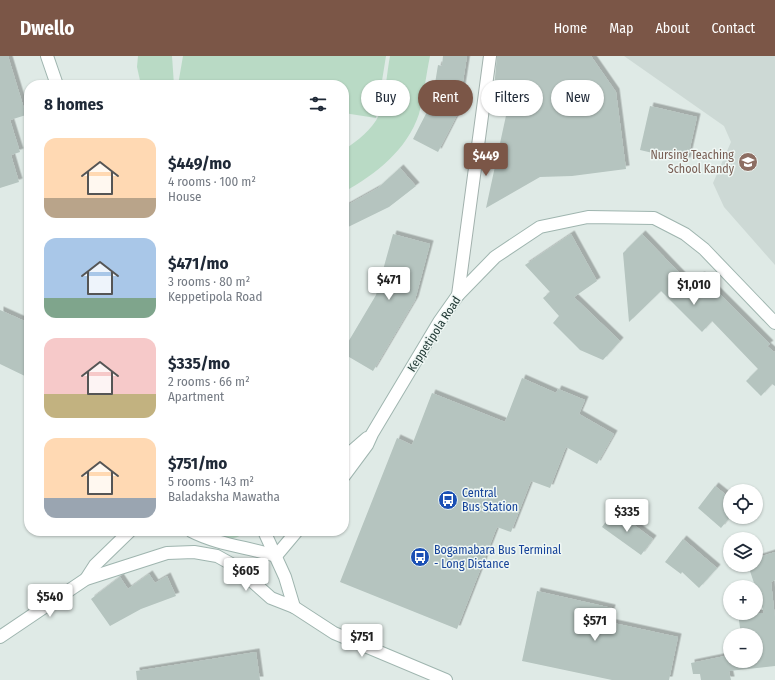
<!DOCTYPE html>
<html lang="en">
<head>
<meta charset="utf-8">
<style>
	:root { --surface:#fff; --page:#f2f2f3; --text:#1f2937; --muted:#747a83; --accent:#7b5647 }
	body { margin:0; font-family:"Fira Sans Condensed",sans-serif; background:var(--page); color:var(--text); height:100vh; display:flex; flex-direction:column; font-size:15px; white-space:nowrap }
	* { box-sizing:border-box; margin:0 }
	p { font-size:13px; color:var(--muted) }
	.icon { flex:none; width:22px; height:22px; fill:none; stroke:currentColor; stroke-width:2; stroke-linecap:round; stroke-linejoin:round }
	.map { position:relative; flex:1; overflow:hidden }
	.drawer { position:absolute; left:24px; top:24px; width:325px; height:456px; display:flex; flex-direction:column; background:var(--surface); border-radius:16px; box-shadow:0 1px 3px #0004 }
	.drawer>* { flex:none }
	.top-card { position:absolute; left:361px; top:24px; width:354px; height:36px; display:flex; gap:8px }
	.tools { position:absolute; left:723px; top:428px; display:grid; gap:8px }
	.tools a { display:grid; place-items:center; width:40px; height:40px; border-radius:50%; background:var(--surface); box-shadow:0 1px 3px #0004; font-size:20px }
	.price { position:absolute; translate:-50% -34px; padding:0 9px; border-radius:4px; background:#fff; color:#222; font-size:13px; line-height:26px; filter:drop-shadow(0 1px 2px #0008) }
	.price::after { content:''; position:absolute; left:50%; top:24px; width:12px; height:9px; margin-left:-6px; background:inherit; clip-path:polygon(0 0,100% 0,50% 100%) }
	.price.on { background:var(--accent); color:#fff }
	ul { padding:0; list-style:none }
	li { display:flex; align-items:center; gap:12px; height:100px; padding:0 20px }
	li span { display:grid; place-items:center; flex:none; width:112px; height:80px; border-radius:12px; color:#555 }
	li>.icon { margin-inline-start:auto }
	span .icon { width:48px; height:48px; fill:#fffc; stroke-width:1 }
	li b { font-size:17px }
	h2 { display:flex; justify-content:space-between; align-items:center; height:48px; padding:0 20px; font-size:17px }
	.tag { padding:0 14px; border-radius:18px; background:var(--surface); box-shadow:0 1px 3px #0004; font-size:14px; line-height:36px }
	.tag.on { background:var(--accent); color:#fff }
	header { display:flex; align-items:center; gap:24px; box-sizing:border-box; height:56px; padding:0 20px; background:var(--accent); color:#fff }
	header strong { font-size:19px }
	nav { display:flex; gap:22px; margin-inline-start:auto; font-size:14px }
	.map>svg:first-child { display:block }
	.built { fill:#cdd9d5 }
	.green { fill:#b9dac5 }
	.building { fill:#b5c4bf; filter:url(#shadow) }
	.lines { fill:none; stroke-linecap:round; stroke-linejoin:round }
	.street-casing { stroke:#a2b1ad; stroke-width:14 }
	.secondary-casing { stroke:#9fb5af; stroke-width:14 }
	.street { stroke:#fff; stroke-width:12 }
	.secondary { stroke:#fff; stroke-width:12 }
	.labels { text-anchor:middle; stroke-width:3; stroke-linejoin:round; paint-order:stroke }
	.education-label { font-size:12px; fill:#785e54; stroke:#eff7f4; text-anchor:end }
	.street-label { font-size:12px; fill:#213935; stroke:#eff7f4 }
	.transit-label { font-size:12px; fill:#164399; stroke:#eff7f4; text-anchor:start }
</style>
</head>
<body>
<header>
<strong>Dwello</strong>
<nav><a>Home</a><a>Map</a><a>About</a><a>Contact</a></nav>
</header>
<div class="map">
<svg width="775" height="624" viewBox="0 0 775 624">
	<defs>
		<filter id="shadow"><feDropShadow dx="3.5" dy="-3.5" stdDeviation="0" flood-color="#0004"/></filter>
	</defs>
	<rect width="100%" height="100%" fill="#dfeae6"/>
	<path class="built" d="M 624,0 L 775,0 L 775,209 L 724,151 L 713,127 L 731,86 L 724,70 Z"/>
	<g class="green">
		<path d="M 138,0 L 172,0 L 174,29 L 141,29 L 137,11 Z"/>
		<path d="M 183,0 L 386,0 L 376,62 L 344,57 L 344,29 L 178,29 Z"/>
		<path d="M 390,0 L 430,0 C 426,19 424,39 419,58 C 407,94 376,118 344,136 L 344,94 C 357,85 372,74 379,59 C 385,44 387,16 390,0 Z"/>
		<path d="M 204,475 L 245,475 C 234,489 218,480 204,475 Z"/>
	</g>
	<g class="building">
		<path d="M 0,0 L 8,0 L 26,59 L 10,64 L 20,96 L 11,99 L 19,126 L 0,132 Z"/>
		<path d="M 443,0 L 467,0 L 458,57 L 438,96 L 413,83 L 432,46 L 438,9 L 442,10 Z"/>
		<path d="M 497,0 L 591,0 L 616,36 L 626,113 L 572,120 L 540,121 L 486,152 L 507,55 L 492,54 Z"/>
		<path d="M 650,50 L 697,61 L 687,105 L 640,94 Z"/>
		<path d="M 400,112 L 416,130 L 389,151 L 344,173 L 344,151 L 378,132 Z"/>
		<path d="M 393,178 L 430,188 L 415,244 L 373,315 L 344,298 L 344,293 L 376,239 Z"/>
		<path d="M 571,178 L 597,225 L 574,241 L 620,285 L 603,304 L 580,294 L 553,267 L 559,260 L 543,242 L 550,236 L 525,209 Z"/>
		<path d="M 642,178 L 691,229 L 701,219 L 770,288 L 767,290 L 774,296 L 775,295 L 775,330 L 772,328 L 761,340 L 746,325 L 758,313 L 712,265 L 702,276 L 661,235 L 629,266 L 623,197 Z"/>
		<path d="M 0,254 L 29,267 L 29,322 L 0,308 Z"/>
		<path d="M 522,322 L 556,337 L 558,333 L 585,344 L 579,358 L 614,378 L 597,408 L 566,391 L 550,432 L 531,425 L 511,476 L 497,471 L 457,573 L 340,526 L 397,382 L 412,389 L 432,337 L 505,366 Z"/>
		<path d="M 715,430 L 730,442 L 730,461 L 721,472 L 698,452 Z"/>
		<path d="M 614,454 L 653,483 L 641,499 L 602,471 Z"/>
		<path d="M 683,483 L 717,512 L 699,532 L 682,516 L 681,518 L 665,506 Z"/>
		<path d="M 775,496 L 775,524 L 771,526 L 775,562 L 775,610 L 729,615 L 731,624 L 701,624 L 700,618 L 693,618 L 691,607 L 730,599 L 730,605 L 756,605 L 756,579 L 741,579 L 738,557 L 764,557 L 748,509 L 756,509 L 756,502 Z"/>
		<path d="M 149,518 L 155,527 L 167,520 L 176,540 L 141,553 L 110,570 L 91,543 L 120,521 L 128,533 Z"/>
		<path d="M 537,535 L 612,552 L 609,566 L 678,581 L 669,624 L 612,624 L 522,605 Z"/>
		<path d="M 256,596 L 260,624 L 137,624 L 136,615 Z"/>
	</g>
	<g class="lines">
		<g class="street-casing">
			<path id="street" d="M 458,239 L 490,0"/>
		</g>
		<g class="secondary-casing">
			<g id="secondary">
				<path d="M 47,0 L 57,29"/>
				<path d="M 344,402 L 367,382"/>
				<path d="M 344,420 L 367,389 L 372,378 L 439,266 L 458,239 L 495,201 L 540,171 L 588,161 L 654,162 L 685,178 L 704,193 L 775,267"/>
				<path d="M 191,475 C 218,489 248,491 276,500"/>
				<path d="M 264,475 L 285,521 L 294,551"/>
				<path d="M 276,500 L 297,475"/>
				<path d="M 86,523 L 95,509 L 130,475"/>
				<path d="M 0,581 L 86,523 L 167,497 L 194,496 L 217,500 L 235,510 L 271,542 L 294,551 L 334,577 L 446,624"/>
			</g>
		</g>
		<use href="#street" class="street"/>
		<use href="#secondary" class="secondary"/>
	</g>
	<defs>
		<g id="university-disc" transform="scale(1)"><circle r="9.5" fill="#8d6e63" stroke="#eff7f4"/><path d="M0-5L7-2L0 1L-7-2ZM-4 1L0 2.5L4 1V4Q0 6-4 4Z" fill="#fff"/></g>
		<g id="bus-disc" transform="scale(1)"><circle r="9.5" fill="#1a4fb4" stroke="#eff7f4"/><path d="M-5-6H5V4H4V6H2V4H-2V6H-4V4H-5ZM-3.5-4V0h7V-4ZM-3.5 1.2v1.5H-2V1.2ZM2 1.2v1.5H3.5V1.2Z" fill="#fff"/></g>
	</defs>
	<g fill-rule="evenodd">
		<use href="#university-disc" x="748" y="106"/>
		<use href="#bus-disc" x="448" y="444"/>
		<use href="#bus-disc" x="420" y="501"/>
	</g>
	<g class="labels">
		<g class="education-label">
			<text x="734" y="103">Nursing Teaching<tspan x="734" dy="14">School Kandy</tspan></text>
		</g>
		<g class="street-label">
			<text transform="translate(434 278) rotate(-57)" y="4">Keppetipola Road</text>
		</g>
		<g class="transit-label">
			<text x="462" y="441">Central<tspan x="462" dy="14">Bus Station</tspan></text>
			<text x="434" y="498">Bogamabara Bus Terminal<tspan x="434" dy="14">- Long Distance</tspan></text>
		</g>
	</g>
</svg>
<div class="tools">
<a><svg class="icon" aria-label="locate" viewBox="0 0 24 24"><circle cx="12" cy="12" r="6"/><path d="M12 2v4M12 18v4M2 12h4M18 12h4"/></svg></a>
<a><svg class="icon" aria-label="layers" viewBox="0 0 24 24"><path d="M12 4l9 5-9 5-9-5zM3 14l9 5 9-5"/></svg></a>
<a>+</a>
<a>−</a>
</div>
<b class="price on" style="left:486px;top:121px">$449</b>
<b class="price" style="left:389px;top:245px">$471</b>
<b class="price" style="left:694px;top:250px">$1,010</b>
<b class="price" style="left:627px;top:477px">$335</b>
<b class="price" style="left:246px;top:536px">$605</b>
<b class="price" style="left:50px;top:562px">$540</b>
<b class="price" style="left:595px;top:586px">$571</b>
<b class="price" style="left:362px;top:602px">$751</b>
<div class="top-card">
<a class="tag">Buy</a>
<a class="tag on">Rent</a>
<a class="tag">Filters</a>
<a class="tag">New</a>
</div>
<section class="drawer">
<h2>8 homes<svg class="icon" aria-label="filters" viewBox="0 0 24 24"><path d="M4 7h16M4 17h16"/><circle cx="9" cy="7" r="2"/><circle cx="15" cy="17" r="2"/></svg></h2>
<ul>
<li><span style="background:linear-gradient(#ffd9b3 75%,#b9a48a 0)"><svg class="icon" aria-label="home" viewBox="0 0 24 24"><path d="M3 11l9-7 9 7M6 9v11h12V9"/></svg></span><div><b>$449/mo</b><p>4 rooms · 100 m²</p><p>House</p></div></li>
<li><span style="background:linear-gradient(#a9c7e8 75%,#7fa58c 0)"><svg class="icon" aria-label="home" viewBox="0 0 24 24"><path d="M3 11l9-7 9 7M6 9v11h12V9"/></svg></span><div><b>$471/mo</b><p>3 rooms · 80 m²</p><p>Keppetipola Road</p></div></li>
<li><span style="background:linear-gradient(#f6c9c9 70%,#c2b280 0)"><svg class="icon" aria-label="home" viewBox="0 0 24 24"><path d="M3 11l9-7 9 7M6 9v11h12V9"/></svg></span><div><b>$335/mo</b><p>2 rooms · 66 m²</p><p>Apartment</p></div></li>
<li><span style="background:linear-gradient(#ffd9b3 75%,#9aa5b1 0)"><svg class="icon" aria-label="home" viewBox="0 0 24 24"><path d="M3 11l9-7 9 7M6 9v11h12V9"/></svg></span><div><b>$751/mo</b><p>5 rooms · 143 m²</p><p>Baladaksha Mawatha</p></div></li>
</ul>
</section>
</div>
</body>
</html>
